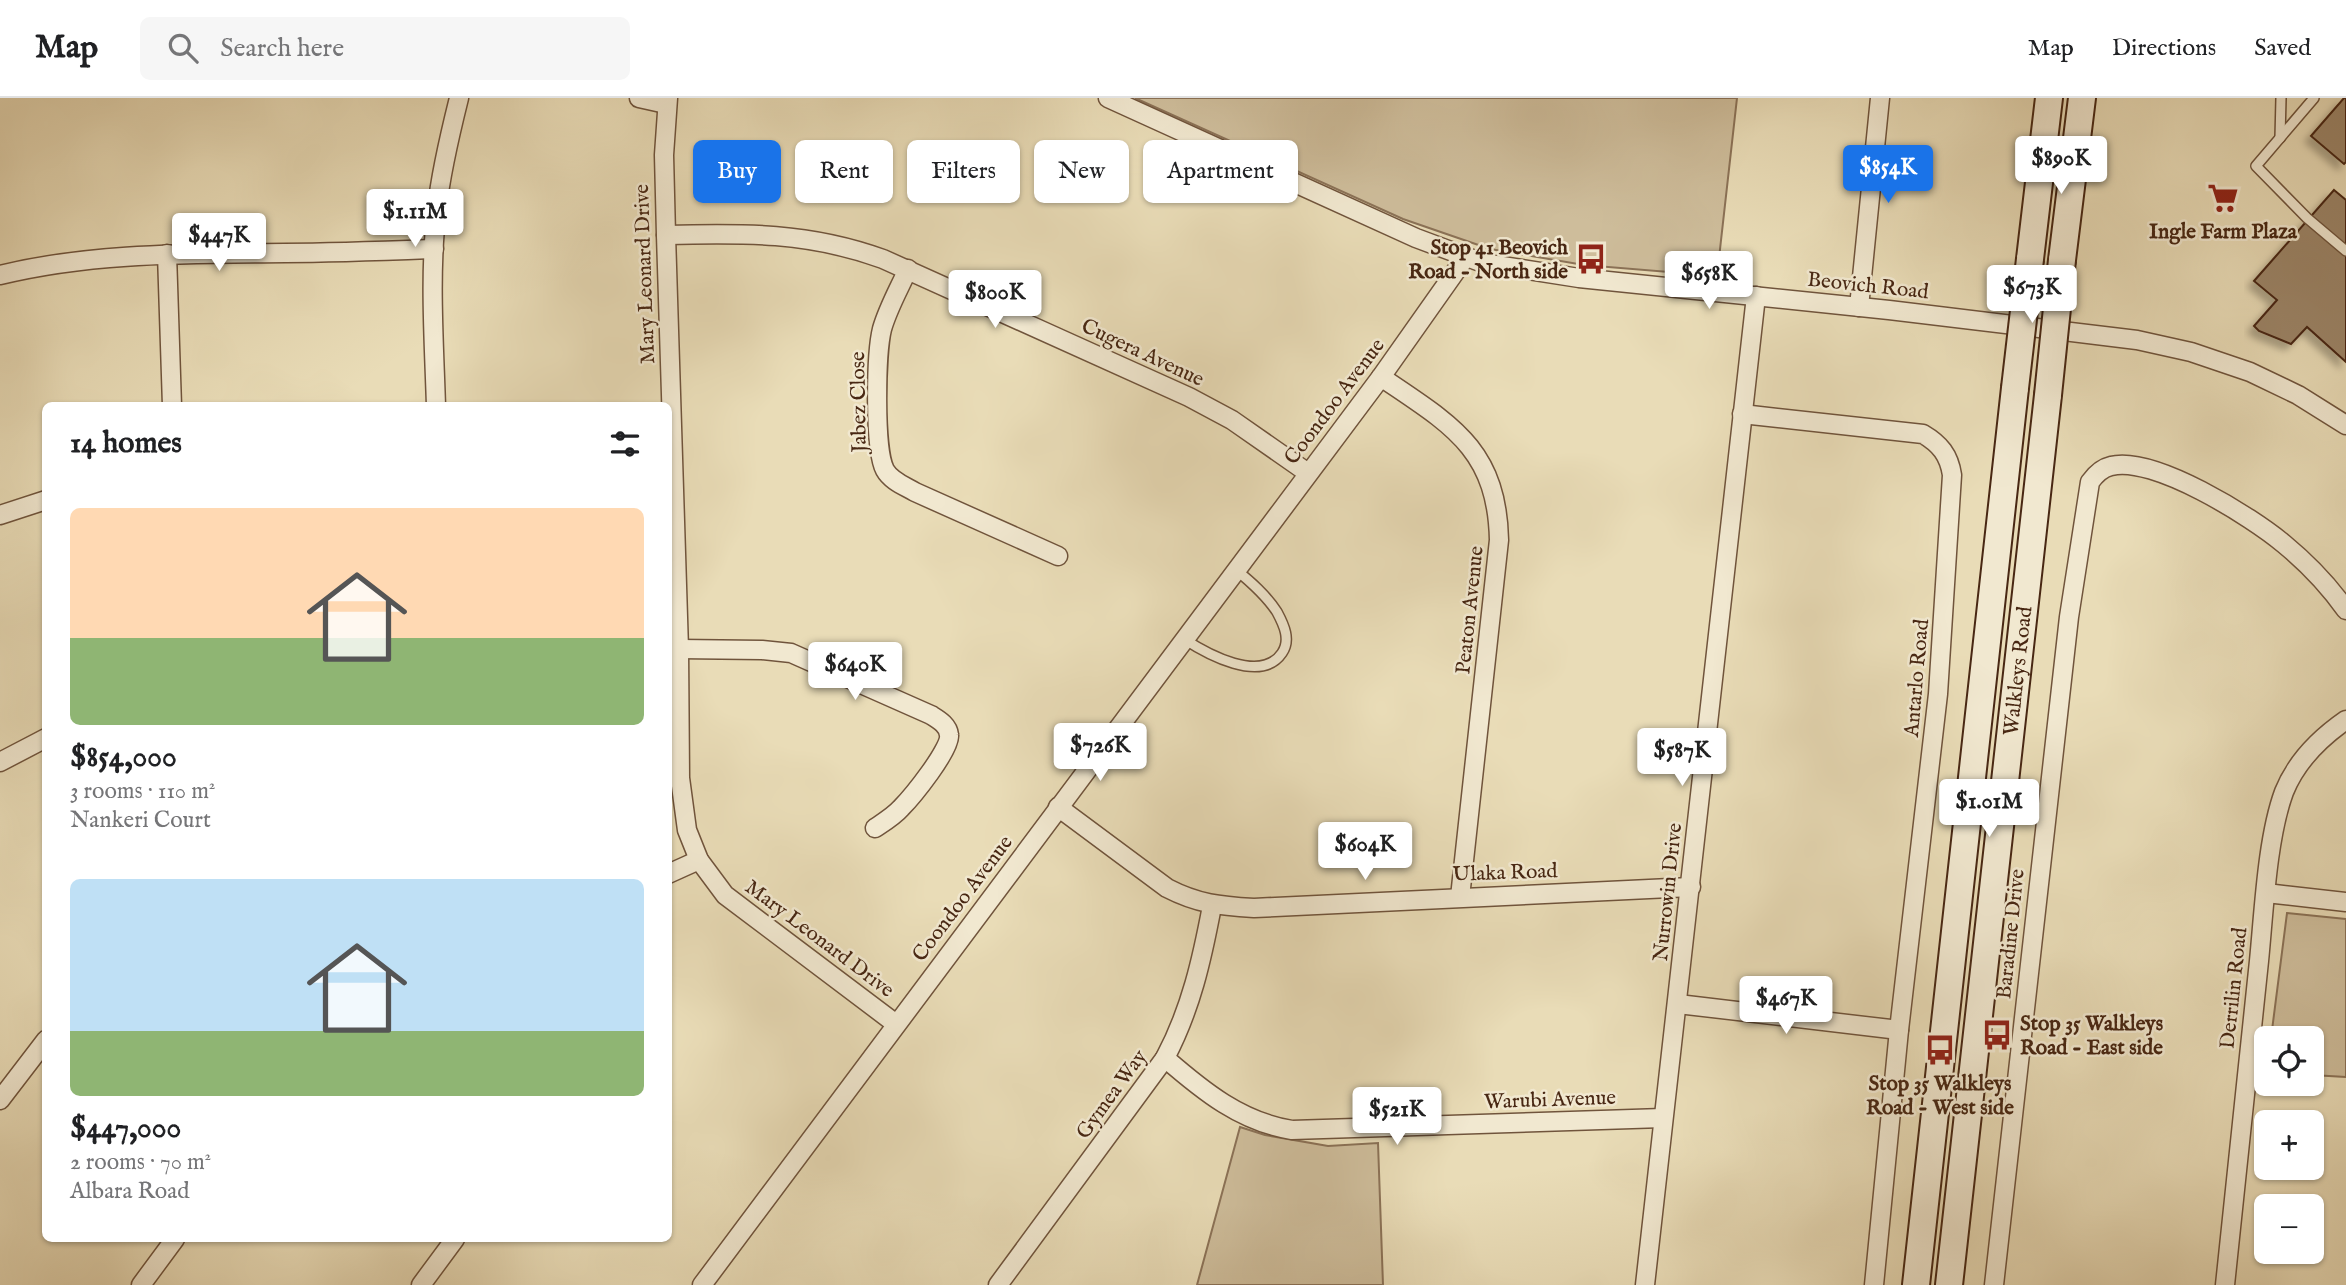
<!DOCTYPE html>
<html lang="en">
<head>
<meta charset="utf-8">
<style>
	:root { --surface:#fff; --page:#f6f6f6; --text:#202124; --muted:#757577; --line:#e0e0e0; --accent:#1a73e8 }
	body { margin:0; font-family:"IM FELL English",serif; background:var(--page); color:var(--text); height:100vh; display:flex; flex-direction:column; font-size:26px; white-space:nowrap }
	* { box-sizing:border-box; margin:0 }
	p { font-size:23px; color:var(--muted) }
	.icon { flex:none; width:38px; height:38px; fill:none; stroke:currentColor; stroke-width:2; stroke-linecap:round; stroke-linejoin:round }
	.map { position:relative; flex:1; overflow:hidden }
	.details { position:absolute; left:42px; top:304px; width:630px; height:840px; display:flex; flex-direction:column; background:var(--surface); border-radius:10px; box-shadow:0 2px 5px #0004 }
	.details>* { flex:none }
	.hud { position:absolute; left:693px; top:42px; width:665px; height:63px; display:flex; gap:14px }
	.fabs { position:absolute; left:2254px; top:928px; display:grid; gap:14px }
	.fabs a { display:grid; place-items:center; width:70px; height:70px; border-radius:10px; background:var(--surface); box-shadow:0 2px 5px #0004; font-size:35px }
	.price { position:absolute; translate:-50% -60px; padding:0 16px; border-radius:7px; background:#fff; color:#222; font-size:23px; line-height:46px; filter:drop-shadow(0 2px 4px #0008) }
	.price::after { content:''; position:absolute; left:50%; top:42px; width:21px; height:16px; margin-left:-10px; background:inherit; clip-path:polygon(0 0,100% 0,50% 100%) }
	.price.active { background:var(--accent); color:#fff }
	ul { padding:0; list-style:none }
	li { display:grid; align-content:center; gap:14px; height:371px; padding:0 28px }
	li span { display:grid; place-items:center; height:217px; border-radius:10px; color:#555 }
	li>.icon { margin-inline-start:auto }
	span .icon { width:126px; height:126px; fill:#fffc; stroke-width:1 }
	li b { font-size:30px }
	h2 { display:flex; justify-content:space-between; align-items:center; height:84px; padding:0 28px; font-size:30px }
	.tag { padding:0 24px; border-radius:10px; background:var(--surface); box-shadow:0 2px 5px #0004; font-size:24px; line-height:63px }
	.tag.active { background:var(--accent); color:#fff }
	header { display:flex; align-items:center; gap:42px; box-sizing:border-box; height:98px; padding:0 35px; background:var(--surface); border-bottom:2px solid var(--line) }
	header strong { font-size:33px }
	nav { display:flex; gap:38px; margin-inline-start:auto; font-size:24px }
	.search { width:490px; height:63px; background:var(--page); display:flex; align-items:center; gap:18px; box-sizing:border-box; padding:0 24px; border-radius:10px; color:var(--muted); font-size:26px }
	.map>svg:first-child { display:block }
	.green { fill:#cebd9b; stroke:#8b7257; stroke-width:2 }
	.building { fill:#9c8568; stroke:#482713; stroke-width:2; filter:url(#shadow) }
	.lines { fill:none; stroke-linecap:round; stroke-linejoin:round }
	.lane-casing { stroke:#70543c; stroke-width:12 }
	.street-casing { stroke:#70543c; stroke-width:21 }
	.secondary-casing { stroke:#482713; stroke-width:30 }
	.lane { stroke:#f1e8d0; stroke-width:9 }
	.street { stroke:#f1e8d0; stroke-width:18 }
	.secondary { stroke:#f1e8d0; stroke-width:26 }
	.secondary-bridge-casing { stroke:#482713; stroke-width:30; stroke-linecap:butt }
	.secondary-bridge { stroke:#f1e8d0; stroke-width:26 }
	.labels { text-anchor:middle; stroke-width:5; stroke-linejoin:round; paint-order:stroke }
	.poi-label { font-size:21px; font-weight:bold; fill:#482713; stroke:#f1e8d0 }
	.street-label { font-size:21px; fill:#482713; stroke:#f1e8d0 }
</style>
</head>
<body>
<header>
<strong>Map</strong>
<div class="search"><svg class="icon" aria-label="search" viewBox="0 0 24 24"><circle cx="10" cy="10" r="6"/><path d="M15 15l6 6"/></svg>Search here</div>
<nav><a>Map</a><a>Directions</a><a>Saved</a></nav>
</header>
<div class="map">
<svg width="2346" height="1187" viewBox="0 0 2346 1187">
	<defs>
		<filter id="shadow"><feDropShadow dx="-6" dy="6" stdDeviation="3.5" flood-color="#0004"/></filter>
	</defs>
	<rect width="100%" height="100%" fill="#e9dcb7"/>
	<filter id="stains"><feTurbulence type="fractalNoise" baseFrequency=".00286" numOctaves="4"/><feColorMatrix values="0 0 0 0 .2 0 0 0 0 .09 0 0 0 0 .02 0 0 0 .5 -.17"/></filter>
	<radialGradient id="worn" r=".72"><stop offset=".6" stop-color="#630" stop-opacity="0"/><stop offset="1" stop-color="#630" stop-opacity=".3"/></radialGradient>
	<g class="green">
		<path d="M 1135,0 L 1737,0 L 1717,178 L 1584,167 L 1490,151 L 1403,121 Z"/>
		<path d="M 2287,815 L 2346,821 L 2346,979 L 2312,977 L 2312,940 L 2271,940 Z"/>
		<path d="M 1240,1029 L 1265,1037 L 1328,1048 L 1378,1045 L 1383,1187 L 1197,1187 Z"/>
	</g>
	<g class="building">
		<path d="M 2344,0 L 2346,0 L 2346,64 L 2344,66 L 2311,38 Z"/>
		<path d="M 2334,92 L 2346,102 L 2346,264 L 2307,229 L 2291,246 L 2259,233 L 2254,228 L 2277,202 L 2254,183 Z"/>
	</g>
	<g class="lines">
		<g class="lane-casing">
			<g id="lane">
				<path d="M 2314,0 L 2256,68 L 2307,120 L 2346,153"/>
				<path d="M 2280,40 L 2281,0"/>
				<path d="M 1184,541 C 1207,556 1261,586 1282,555 C 1291,542 1284,527 1277,514 C 1266,497 1251,484 1235,471"/>
			</g>
		</g>
		<g class="street-casing">
			<g id="street">
				<path d="M 639,0 L 666,6"/>
				<path d="M 668,0 L 664,57 L 666,137 L 679,551 L 680,680 L 687,732 L 699,762 L 725,797 L 896,926"/>
				<path d="M 1108,0 L 1416,140 L 1483,165 L 1579,180 L 1889,212 L 2137,242 L 2191,254 L 2250,274 L 2298,297 L 2346,327"/>
				<path d="M 666,137 C 744,135 809,134 883,161 L 1189,299 L 1232,322 L 1308,375"/>
				<path d="M 167,156 L 172,308"/>
				<path d="M 908,171 C 899,191 888,210 882,231 C 876,255 874,352 885,372 C 891,383 905,388 915,394 L 1058,458"/>
				<path d="M 0,177 C 94,154 189,156 285,155 C 335,155 384,153 434,151"/>
				<path d="M 1859,209 L 1880,0"/>
				<path d="M 1381,279 C 1450,326 1497,350 1499,442 L 1460,799"/>
				<path d="M 436,308 C 434,243 429,175 437,110 C 441,73 450,36 459,0"/>
				<path d="M 1742,316 L 1923,336 C 1940,346 1949,357 1952,377 L 1938,596 L 1899,932 L 1874,1187"/>
				<path d="M 0,417 L 46,402"/>
				<path d="M 679,551 L 762,552 L 791,555 L 931,617 C 939,622 948,627 949,637 C 951,651 912,699 901,710 C 894,718 884,724 875,730"/>
				<path d="M 0,664 L 46,640"/>
				<path d="M 1058,709 L 1167,790 C 1198,806 1220,808 1254,810 L 1691,789"/>
				<path d="M 668,776 L 699,762"/>
				<path d="M 2266,795 L 2346,804"/>
				<path d="M 1678,906 L 1899,932"/>
				<path d="M 1165,960 C 1203,993 1241,1024 1292,1032 L 1663,1020"/>
				<path d="M 0,1002 L 46,942"/>
				<path d="M 141,1187 L 175,1141"/>
				<path d="M 421,1187 L 455,1141"/>
				<path d="M 702,1187 L 1381,279 L 1465,160"/>
				<path d="M 998,1187 L 1165,960 C 1191,911 1202,861 1212,808"/>
				<path d="M 1645,1187 L 1756,198"/>
				<path d="M 1994,1187 L 2069,519 L 2090,384 C 2095,377 2102,370 2111,368 C 2153,357 2252,419 2284,446 C 2307,465 2329,488 2346,512"/>
				<path d="M 2225,1187 C 2236,1079 2248,971 2259,863 C 2264,813 2267,740 2284,694 C 2296,664 2320,640 2346,622"/>
			</g>
		</g>
		<g class="secondary-casing">
			<g id="secondary">
				<path d="M 2030,161 L 2049,0"/>
				<path d="M 2062,162 L 2082,0"/>
				<path d="M 1916,1187 L 2015,290"/>
				<path id="s1" d="M 1949,1187 L 2048,297"/>
			</g>
		</g>
		<use href="#lane" class="lane"/>
		<use href="#street" class="street"/>
		<use href="#secondary" class="secondary"/>
		<g class="secondary-bridge-casing">
			<g id="secondary-bridge">
				<path d="M 2015,290 L 2030,161"/>
				<path d="M 2048,297 L 2062,162"/>
			</g>
		</g>
		<use href="#secondary-bridge" class="secondary-bridge"/>
	</g>
	<defs>
		<g id="supermarket-bare" transform="scale(2.415)"><path d="M-6-5.5h2.5l.6 2H6L4.5 2H-2.5L-4.4-4H-6ZM-1.5 3.2a1.3 1.3 0 1 0 .1 0ZM3 3.2a1.3 1.3 0 1 0 .1 0Z" fill="#8f2418" stroke="#f1e8d0" stroke-width="2.5" paint-order="stroke"/></g>
		<g id="bus-bare" transform="scale(2.415)"><path d="M-5-6H5V4H4V6H2V4H-2V6H-4V4H-5ZM-3.5-4V0h7V-4ZM-3.5 1.2v1.5H-2V1.2ZM2 1.2v1.5H3.5V1.2Z" fill="#8f2418" stroke="#f1e8d0" stroke-width="2.5" paint-order="stroke"/></g>
	</defs>
	<g fill-rule="evenodd">
		<use href="#supermarket-bare" x="2223" y="100"/>
		<use href="#bus-bare" x="1591" y="161"/>
		<use href="#bus-bare" x="1997" y="937"/>
		<use href="#bus-bare" x="1940" y="952"/>
	</g>
	<g class="labels">
		<g class="poi-label">
			<text x="2223" y="140">Ingle Farm Plaza</text>
			<text x="1568" y="156" text-anchor="end">Stop 41 Beovich<tspan x="1568" dy="24">Road - North side</tspan></text>
			<text x="2020" y="932" text-anchor="start">Stop 35 Walkleys<tspan x="2020" dy="24">Road - East side</tspan></text>
			<text x="1940" y="992">Stop 35 Walkleys<tspan x="1940" dy="24">Road - West side</tspan></text>
		</g>
		<g class="street-label">
			<text transform="translate(644 176) rotate(-92)" y="7">Mary Leonard Drive</text>
			<text transform="translate(1868 187) rotate(6)" y="7">Beovich Road</text>
			<text transform="translate(1143 254) rotate(25)" y="7">Cugera Avenue</text>
			<text transform="translate(1334 303) rotate(-53)" y="7">Coondoo Avenue</text>
			<text transform="translate(858 304) rotate(-91)" y="7">Jabez Close</text>
			<text transform="translate(1469 512) rotate(-84)" y="7">Peaton Avenue</text>
			<text dy="7" stroke="none"><textPath href="#s1" startOffset="618">Walkleys Road</textPath></text>
			<text transform="translate(1916 580) rotate(-85)" y="7">Antarlo Road</text>
			<text transform="translate(1505 774) rotate(-2)" y="7">Ulaka Road</text>
			<text transform="translate(1667 794) rotate(-84)" y="7">Nurrowin Drive</text>
			<text transform="translate(962 800) rotate(-53)" y="7">Coondoo Avenue</text>
			<text transform="translate(2010 836) rotate(-84)" y="7">Baradine Drive</text>
			<text transform="translate(820 840) rotate(37)" y="7">Mary Leonard Drive</text>
			<text transform="translate(2233 890) rotate(-84)" y="7">Derrilin Road</text>
			<text transform="translate(1111 996) rotate(-54)" y="7">Gymea Way</text>
			<text transform="translate(1550 1001) rotate(-2)" y="7">Warubi Avenue</text>
		</g>
	</g>
	<rect width="100%" height="100%" filter="url(#stains)"/>
	<rect width="100%" height="100%" fill="url(#worn)"/>
</svg>
<div class="fabs">
<a><svg class="icon" aria-label="locate" viewBox="0 0 24 24"><circle cx="12" cy="12" r="6"/><path d="M12 2v4M12 18v4M2 12h4M18 12h4"/></svg></a>
<a>+</a>
<a>−</a>
</div>
<b class="price" style="left:2061px;top:98px">$890K</b>
<b class="price active" style="left:1888px;top:107px">$854K</b>
<b class="price" style="left:415px;top:151px">$1.11M</b>
<b class="price" style="left:219px;top:175px">$447K</b>
<b class="price" style="left:1709px;top:213px">$658K</b>
<b class="price" style="left:2032px;top:227px">$673K</b>
<b class="price" style="left:995px;top:232px">$800K</b>
<b class="price" style="left:855px;top:604px">$640K</b>
<b class="price" style="left:1100px;top:685px">$726K</b>
<b class="price" style="left:1682px;top:690px">$587K</b>
<b class="price" style="left:1989px;top:741px">$1.01M</b>
<b class="price" style="left:1365px;top:784px">$604K</b>
<b class="price" style="left:1786px;top:938px">$467K</b>
<b class="price" style="left:1397px;top:1049px">$521K</b>
<div class="hud">
<a class="tag active">Buy</a>
<a class="tag">Rent</a>
<a class="tag">Filters</a>
<a class="tag">New</a>
<a class="tag">Apartment</a>
</div>
<section class="details">
<h2>14 homes<svg class="icon" aria-label="filters" viewBox="0 0 24 24"><path d="M4 7h16M4 17h16"/><circle cx="9" cy="7" r="2"/><circle cx="15" cy="17" r="2"/></svg></h2>
<ul>
<li><span style="background:linear-gradient(#ffd9b3 60%,#8fb573 0)"><svg class="icon" aria-label="home" viewBox="0 0 24 24"><path d="M3 11l9-7 9 7M6 9v11h12V9"/></svg></span><div><b>$854,000</b><p>3 rooms · 110 m²</p><p>Nankeri Court</p></div></li>
<li><span style="background:linear-gradient(#bfe0f5 70%,#8fb573 0)"><svg class="icon" aria-label="home" viewBox="0 0 24 24"><path d="M3 11l9-7 9 7M6 9v11h12V9"/></svg></span><div><b>$447,000</b><p>2 rooms · 70 m²</p><p>Albara Road</p></div></li>
</ul>
</section>
</div>
</body>
</html>
